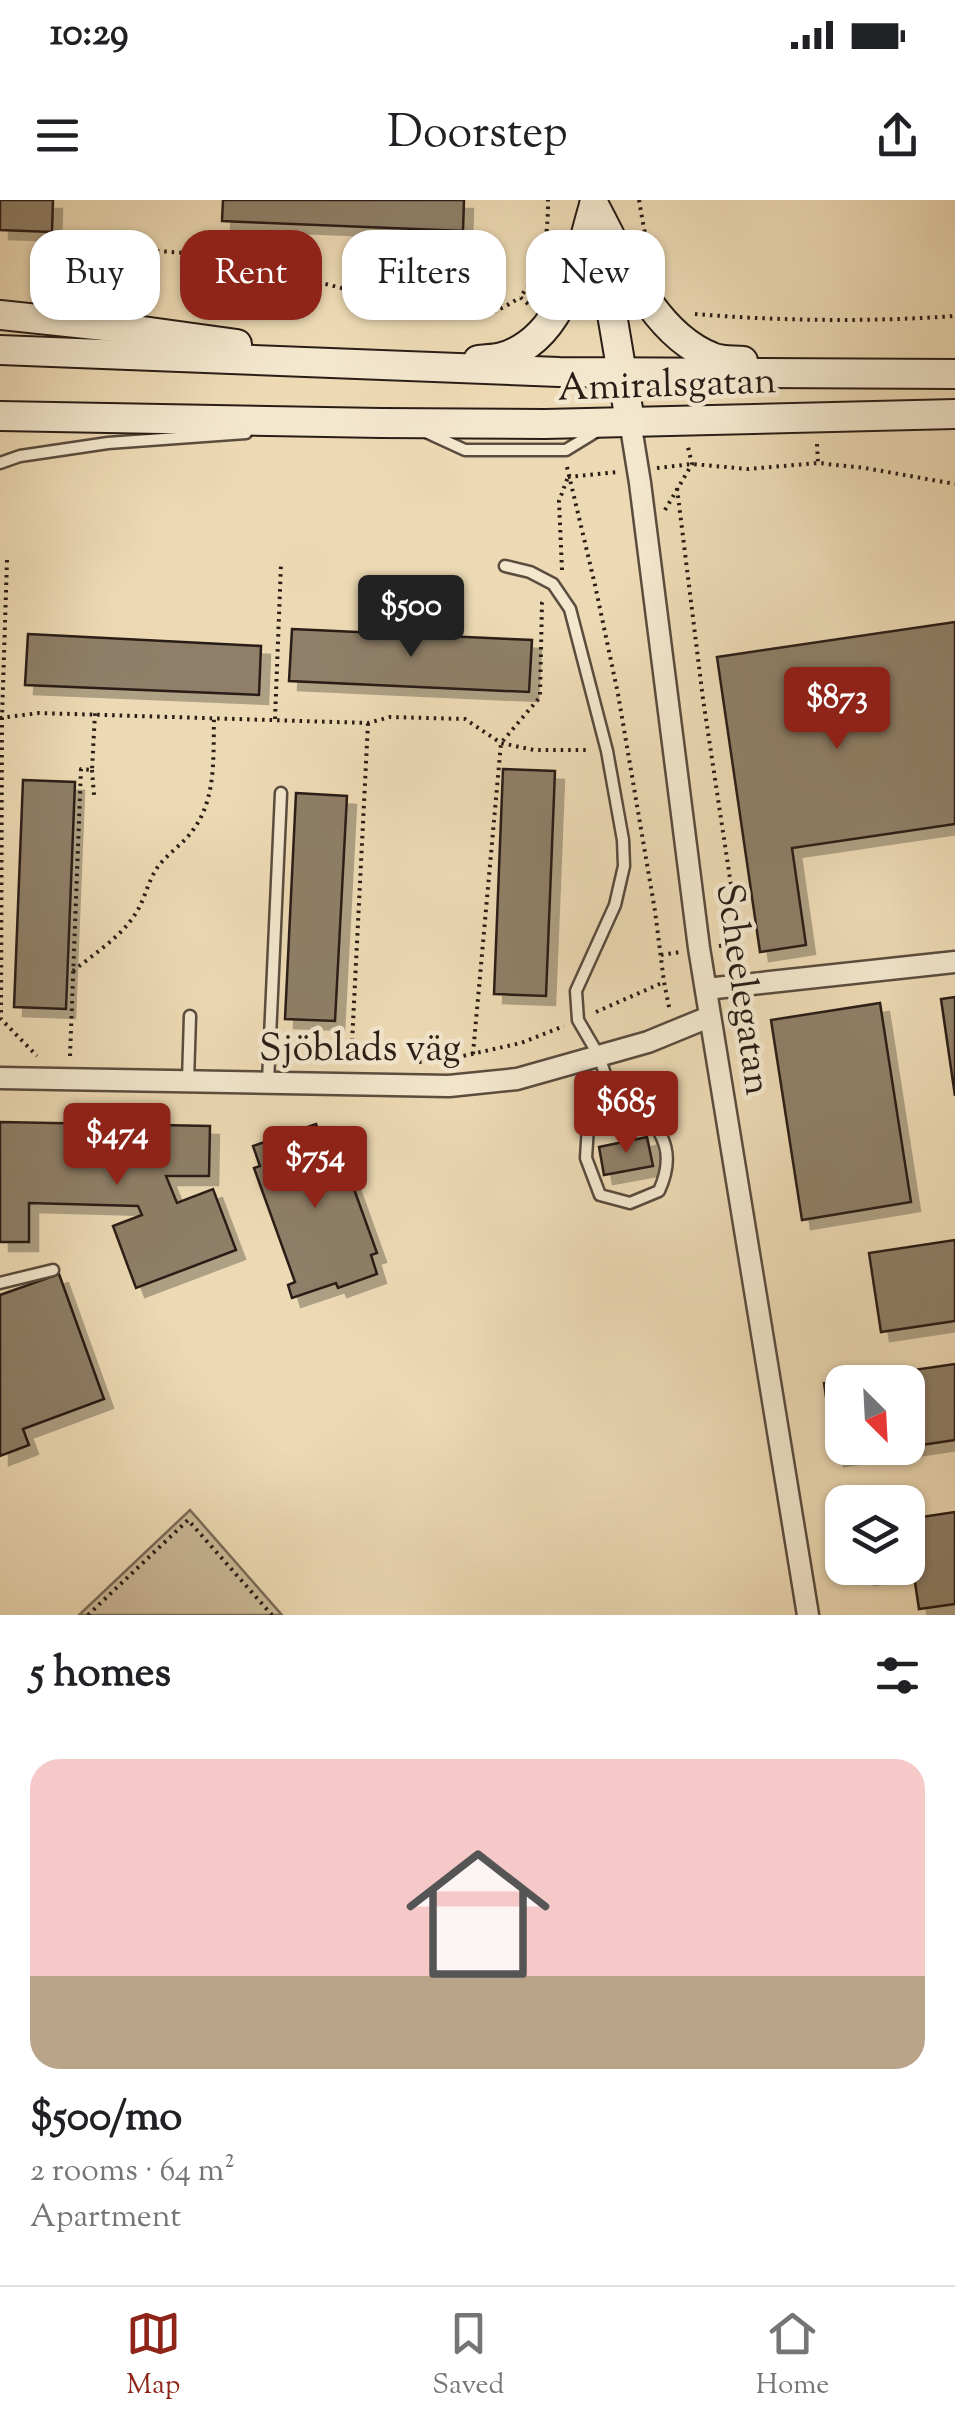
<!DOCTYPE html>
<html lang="en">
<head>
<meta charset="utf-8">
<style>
	:root { --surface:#fff; --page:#f6f6f6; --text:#202124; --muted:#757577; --line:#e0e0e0; --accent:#8f2418 }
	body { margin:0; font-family:"Sorts Mill Goudy",serif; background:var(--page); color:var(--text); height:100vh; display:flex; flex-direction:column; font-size:38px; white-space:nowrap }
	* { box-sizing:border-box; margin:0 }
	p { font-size:32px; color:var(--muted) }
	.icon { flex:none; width:55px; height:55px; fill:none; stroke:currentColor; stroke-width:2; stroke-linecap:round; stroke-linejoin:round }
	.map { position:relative; height:1415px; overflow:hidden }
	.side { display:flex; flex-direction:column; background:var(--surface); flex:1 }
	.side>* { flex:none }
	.hud { position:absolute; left:30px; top:30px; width:895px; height:90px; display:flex; gap:20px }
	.needle { width:65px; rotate:156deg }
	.buttons { position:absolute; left:825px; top:1165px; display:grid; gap:20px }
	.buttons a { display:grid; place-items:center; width:100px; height:100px; border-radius:20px; background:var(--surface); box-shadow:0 2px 8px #0004; font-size:50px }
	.price { position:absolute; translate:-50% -85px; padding:0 22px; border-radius:10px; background:var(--accent); color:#fff; font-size:32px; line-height:65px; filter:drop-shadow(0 2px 5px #0008) }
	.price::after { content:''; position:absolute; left:50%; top:60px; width:30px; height:22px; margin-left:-15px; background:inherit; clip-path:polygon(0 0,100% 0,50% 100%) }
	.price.on { background:#222; color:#fff }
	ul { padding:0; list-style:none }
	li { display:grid; align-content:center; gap:20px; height:530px; padding:0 30px }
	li+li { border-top:2px solid var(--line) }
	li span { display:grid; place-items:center; height:310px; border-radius:30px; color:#555 }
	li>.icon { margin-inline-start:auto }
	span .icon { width:180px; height:180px; fill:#fffc; stroke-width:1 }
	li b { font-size:42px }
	h2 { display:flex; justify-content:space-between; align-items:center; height:120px; padding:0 30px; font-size:42px }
	.tag { padding:0 35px; border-radius:30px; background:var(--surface); box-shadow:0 2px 8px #0004; font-size:35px; line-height:90px }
	.tag.on { background:var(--accent); color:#fff }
	.status { display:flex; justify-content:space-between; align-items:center; height:70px; padding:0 50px; background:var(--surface); direction:ltr }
	.status svg { height:28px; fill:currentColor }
	header { display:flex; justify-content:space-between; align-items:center; height:130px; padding:0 30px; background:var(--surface); font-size:45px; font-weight:600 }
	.dock { display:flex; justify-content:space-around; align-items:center; height:140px; border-top:2px solid var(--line); background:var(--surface); font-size:28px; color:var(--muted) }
	.dock a { display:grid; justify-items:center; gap:5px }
	.dock .on { color:var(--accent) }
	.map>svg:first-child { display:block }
	.green { fill:#ccba99; stroke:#7a6c58; stroke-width:2.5 }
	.building { fill:#8f7f68; stroke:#291d16; stroke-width:2.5; filter:url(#shadow) }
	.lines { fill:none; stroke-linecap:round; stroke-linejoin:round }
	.lane-casing { stroke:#5a4c3e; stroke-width:15 }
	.street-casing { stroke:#5a4c3e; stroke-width:25 }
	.secondary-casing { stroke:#291d16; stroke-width:32 }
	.path { stroke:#291d16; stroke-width:4; stroke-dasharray:2.5 5; stroke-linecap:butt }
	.lane { stroke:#f3e7ce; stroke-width:10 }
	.street { stroke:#f3e7ce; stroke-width:20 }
	.secondary { stroke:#f3e7ce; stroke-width:28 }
	.labels { text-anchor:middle; stroke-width:9; stroke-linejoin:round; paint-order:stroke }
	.street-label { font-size:38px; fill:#291d16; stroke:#f3e7ce }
</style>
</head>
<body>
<div class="status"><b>10:29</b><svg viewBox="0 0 49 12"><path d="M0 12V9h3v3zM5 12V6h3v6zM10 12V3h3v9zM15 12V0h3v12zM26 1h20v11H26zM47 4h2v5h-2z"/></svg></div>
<header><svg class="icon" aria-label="menu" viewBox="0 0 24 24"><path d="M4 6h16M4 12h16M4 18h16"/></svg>Doorstep<svg class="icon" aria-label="share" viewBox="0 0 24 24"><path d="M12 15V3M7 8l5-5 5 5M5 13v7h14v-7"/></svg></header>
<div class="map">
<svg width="955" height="1415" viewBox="0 0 955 1415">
	<defs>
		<filter id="shadow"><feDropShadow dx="9" dy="9" stdDeviation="0" flood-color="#0004"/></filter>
	</defs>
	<rect width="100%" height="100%" fill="#eddab4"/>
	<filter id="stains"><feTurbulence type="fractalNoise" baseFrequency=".002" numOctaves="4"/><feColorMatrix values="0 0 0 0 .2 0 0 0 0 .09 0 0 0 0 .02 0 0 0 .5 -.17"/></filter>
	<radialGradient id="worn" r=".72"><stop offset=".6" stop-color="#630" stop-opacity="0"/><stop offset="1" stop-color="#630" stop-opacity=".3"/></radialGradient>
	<path class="green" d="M 190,1310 L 282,1415 L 79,1415 Z"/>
	<g class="building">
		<path d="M 0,0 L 53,0 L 52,32 L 0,30 Z"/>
		<path d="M 223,0 L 464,0 L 463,31 L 222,21 Z"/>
		<path d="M 955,422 L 955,624 L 792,648 L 806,745 L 760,752 L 717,457 Z"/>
		<path d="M 292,429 L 532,440 L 529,492 L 289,481 Z"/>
		<path d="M 28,434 L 261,446 L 259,495 L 25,485 Z"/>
		<path d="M 503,569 L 555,571 L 546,796 L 494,794 Z"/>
		<path d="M 23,580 L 75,582 L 66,809 L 14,807 Z"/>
		<path d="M 296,593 L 347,596 L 335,821 L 285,819 Z"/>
		<path d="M 955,797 L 955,896 L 941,799 Z"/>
		<path d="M 880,803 L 911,1002 L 802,1020 L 771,820 Z"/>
		<path d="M 0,922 L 210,926 L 209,976 L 166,976 L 177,1003 L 213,989 L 236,1050 L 136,1088 L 113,1026 L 142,1015 L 138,1006 L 29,1003 L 29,1042 L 0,1042 Z"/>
		<path d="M 316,924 L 324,944 L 336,939 L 377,1053 L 371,1055 L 377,1074 L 338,1088 L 336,1083 L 292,1098 L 288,1085 L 295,1082 L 254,968 L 260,966 L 253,946 Z"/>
		<path d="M 647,937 L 653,966 L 604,975 L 599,947 Z"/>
		<path d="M 955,1040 L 955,1121 L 881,1132 L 869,1053 Z"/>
		<path d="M 59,1074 L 104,1199 L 23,1229 L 29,1245 L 0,1256 L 0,1095 Z"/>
		<path d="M 955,1164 L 955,1240 L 908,1247 L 908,1182 L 842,1182 L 842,1248 L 901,1248 L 835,1257 L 824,1183 Z"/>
		<path d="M 955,1312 L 955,1404 L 919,1409 L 913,1369 L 865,1376 L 864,1368 L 908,1368 L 908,1319 Z"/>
	</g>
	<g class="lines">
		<g class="lane-casing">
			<g id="lane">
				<path d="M 428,233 L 465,250 L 566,250 L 597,231"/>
				<path d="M 0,263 L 20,256 L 108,243 L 246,233"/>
				<path d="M 505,366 L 530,372 L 553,384 L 570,409 L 607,551 L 623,640 L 624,666 L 615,705 L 576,791 L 578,820 L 599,856 L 615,904 L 588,926 L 586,958 L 600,995 L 630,1003 L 659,991 C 675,956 665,937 644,908 L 615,904"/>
				<path d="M 188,881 L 190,816"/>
				<path d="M 268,882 L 281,593"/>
				<path d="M 0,1083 L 53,1070"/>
			</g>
		</g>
		<g class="street-casing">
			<g id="street">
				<path d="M 630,221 L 640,283 L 699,748 L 808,1415"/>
				<path d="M 706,789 L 955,762"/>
				<path d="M 0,878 L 449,886 L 517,879 L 648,842 L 709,817"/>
			</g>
		</g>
		<g class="secondary-casing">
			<g id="secondary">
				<path d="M 594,5 C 622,57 653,134 712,157 C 721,161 732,160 743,161"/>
				<path d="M 597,25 L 630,221"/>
				<path d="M 0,115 L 114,127 L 237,144"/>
				<path d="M 0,150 L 559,172 L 955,174"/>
				<path d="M 478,160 C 485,159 494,159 502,157 C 565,139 578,59 594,5"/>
				<path d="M 0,216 L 381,223 L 545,224 L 955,214"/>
			</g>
		</g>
		<g class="path">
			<path d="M 639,0 L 644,29 L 652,58"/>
			<path d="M 67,44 L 211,55 L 452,116 C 479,118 498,113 520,97"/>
			<path d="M 528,104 L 520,97 C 544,68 548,37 548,0"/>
			<path d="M 695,114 C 781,121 869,122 955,116"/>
			<path d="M 817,244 L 818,263"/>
			<path d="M 567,267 L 595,385 L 618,494 L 655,711 L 664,782 L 670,812"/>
			<path d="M 657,268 L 692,264 L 748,269 L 818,263 L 865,268 L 955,284"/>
			<path d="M 568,277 L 618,272"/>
			<path d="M 677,288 L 703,499 L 743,765"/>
			<path d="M 665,310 L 692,264 L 688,247"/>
			<path d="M 7,360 L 2,518 L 1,819 L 37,856"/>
			<path d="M 562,370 L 559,301 L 568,277"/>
			<path d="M 0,518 L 39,513 L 368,523 L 390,517 L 465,519 L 501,543 L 534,550 L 587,550"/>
			<path d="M 275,519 L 281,364"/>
			<path d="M 92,570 L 94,595"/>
			<path d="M 719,746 L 739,743"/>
			<path d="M 661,755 L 680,752"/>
			<path d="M 73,771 C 94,754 122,736 136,713 C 146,697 148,679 160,664 C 170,652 184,643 193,630 C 217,598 213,555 214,517"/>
			<path d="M 596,812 L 664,782"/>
			<path d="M 473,854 L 501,543 L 540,497 L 542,403 L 544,399"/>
			<path d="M 70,856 L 81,569 L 92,570 L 95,513"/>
			<path d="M 419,862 L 454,858 L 521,843 L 564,826"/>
			<path d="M 351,863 L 368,523"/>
			<path d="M 88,1415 L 188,1320 L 272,1415"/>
		</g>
		<use href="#lane" class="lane"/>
		<use href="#street" class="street"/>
		<use href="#secondary" class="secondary"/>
	</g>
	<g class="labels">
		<g class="street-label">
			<text transform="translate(667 183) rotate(-2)" y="13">Amiralsgatan</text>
			<text transform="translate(745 789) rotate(82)" y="13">Scheelegatan</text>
			<text x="360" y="860">Sjöblads väg</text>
		</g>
	</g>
	<rect width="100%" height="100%" filter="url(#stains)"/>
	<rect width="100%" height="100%" fill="url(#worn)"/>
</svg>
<div class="buttons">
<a><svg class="needle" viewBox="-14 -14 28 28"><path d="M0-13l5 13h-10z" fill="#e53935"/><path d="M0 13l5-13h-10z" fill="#757577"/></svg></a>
<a><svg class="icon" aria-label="layers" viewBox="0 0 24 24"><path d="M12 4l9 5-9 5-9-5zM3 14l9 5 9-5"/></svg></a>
</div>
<b class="price on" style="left:411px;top:460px">$500</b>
<b class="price" style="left:837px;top:552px">$873</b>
<b class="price" style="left:626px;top:956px">$685</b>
<b class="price" style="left:117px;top:988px">$474</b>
<b class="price" style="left:315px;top:1011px">$754</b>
<div class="hud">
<a class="tag">Buy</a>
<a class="tag on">Rent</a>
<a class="tag">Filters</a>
<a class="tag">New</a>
</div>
</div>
<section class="side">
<h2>5 homes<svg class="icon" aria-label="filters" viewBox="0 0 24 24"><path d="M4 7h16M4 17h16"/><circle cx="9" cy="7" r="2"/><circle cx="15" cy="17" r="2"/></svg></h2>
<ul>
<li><span style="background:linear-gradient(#f6c9c9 70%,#b9a48a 0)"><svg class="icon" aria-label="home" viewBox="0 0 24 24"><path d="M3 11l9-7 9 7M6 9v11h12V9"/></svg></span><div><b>$500/mo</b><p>2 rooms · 64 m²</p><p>Apartment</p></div></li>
</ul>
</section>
<nav class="dock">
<a class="on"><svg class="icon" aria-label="map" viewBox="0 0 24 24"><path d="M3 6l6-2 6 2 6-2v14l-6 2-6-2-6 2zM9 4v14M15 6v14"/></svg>Map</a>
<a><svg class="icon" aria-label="saved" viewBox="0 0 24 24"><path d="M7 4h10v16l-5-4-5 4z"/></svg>Saved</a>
<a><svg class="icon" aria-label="home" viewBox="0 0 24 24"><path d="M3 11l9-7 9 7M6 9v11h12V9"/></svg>Home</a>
</nav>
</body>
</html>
